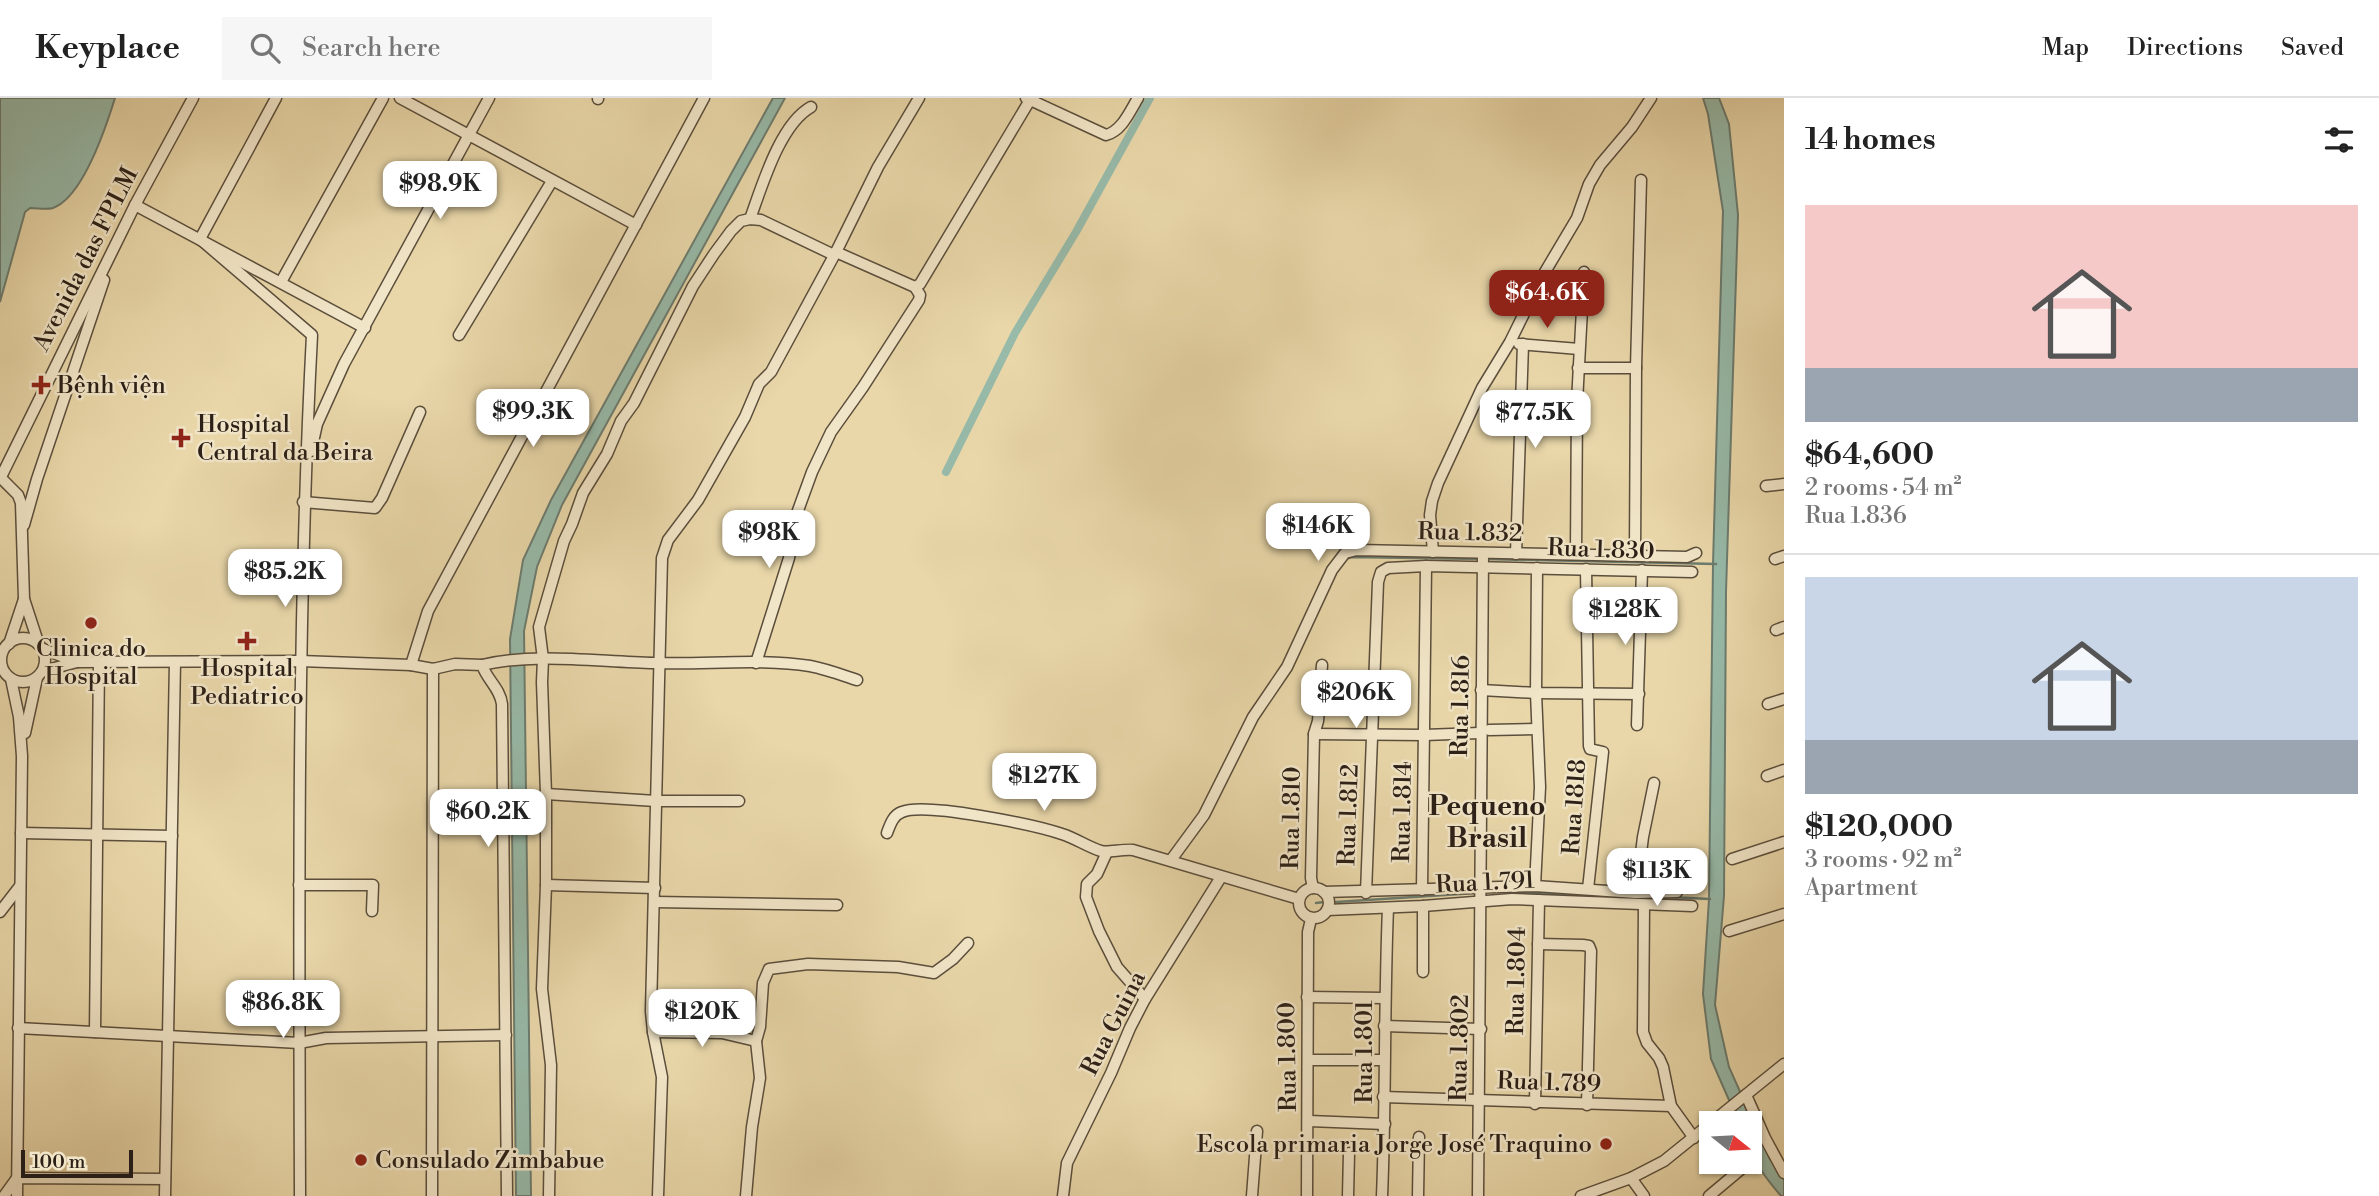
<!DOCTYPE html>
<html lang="en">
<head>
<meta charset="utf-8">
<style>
	:root { --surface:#fff; --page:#f6f6f6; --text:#222; --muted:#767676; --line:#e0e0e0; --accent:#8f2418 }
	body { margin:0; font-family:"Libre Bodoni",serif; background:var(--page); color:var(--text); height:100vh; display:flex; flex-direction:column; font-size:26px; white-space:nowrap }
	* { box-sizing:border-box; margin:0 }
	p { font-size:23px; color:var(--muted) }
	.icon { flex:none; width:38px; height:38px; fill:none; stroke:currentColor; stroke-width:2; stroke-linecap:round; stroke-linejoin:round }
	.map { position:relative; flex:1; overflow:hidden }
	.drawer { display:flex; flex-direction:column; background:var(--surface); width:595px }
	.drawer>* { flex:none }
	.needle { width:46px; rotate:108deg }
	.controls { position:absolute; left:1699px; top:1013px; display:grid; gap:14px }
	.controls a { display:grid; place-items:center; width:63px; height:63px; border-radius:0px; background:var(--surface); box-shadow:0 2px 5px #0004; font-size:35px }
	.scale { position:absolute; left:21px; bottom:18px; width:112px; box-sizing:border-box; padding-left:7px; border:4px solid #2c2017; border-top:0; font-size:19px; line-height:24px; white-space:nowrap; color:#2c2017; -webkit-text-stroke:5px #f1e5c7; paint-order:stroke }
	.price { position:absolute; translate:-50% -60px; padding:0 16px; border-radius:14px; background:#fff; color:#222; font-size:23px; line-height:46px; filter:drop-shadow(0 2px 4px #0008) }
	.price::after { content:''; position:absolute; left:50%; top:42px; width:21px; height:16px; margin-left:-10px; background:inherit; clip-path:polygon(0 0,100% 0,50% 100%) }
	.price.active { background:var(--accent); color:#fff }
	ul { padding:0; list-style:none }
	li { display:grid; align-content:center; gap:14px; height:371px; padding:0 21px }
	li+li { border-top:2px solid var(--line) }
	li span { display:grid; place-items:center; height:217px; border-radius:0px; color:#555 }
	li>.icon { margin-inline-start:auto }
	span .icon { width:126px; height:126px; fill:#fffc; stroke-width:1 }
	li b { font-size:30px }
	h2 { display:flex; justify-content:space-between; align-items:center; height:84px; padding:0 21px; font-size:30px }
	header { display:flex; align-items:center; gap:42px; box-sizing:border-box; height:98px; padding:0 35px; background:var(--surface); border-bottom:2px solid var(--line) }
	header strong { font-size:33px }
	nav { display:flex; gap:38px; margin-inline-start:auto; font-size:24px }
	.search { width:490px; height:63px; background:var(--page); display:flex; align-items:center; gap:18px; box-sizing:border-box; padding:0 24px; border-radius:0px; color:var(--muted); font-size:26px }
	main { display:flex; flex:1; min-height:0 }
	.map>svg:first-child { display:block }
	.water { fill:#97baa9; stroke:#6c7c6f; stroke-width:2 }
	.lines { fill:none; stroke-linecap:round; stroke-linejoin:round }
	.stream { stroke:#6c7c6f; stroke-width:2.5 }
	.canal { stroke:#97baa9; stroke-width:8 }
	.minor-casing { stroke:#5b4e3c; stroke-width:13 }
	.minor { stroke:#f1e5c7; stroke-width:10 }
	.poi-dot { fill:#8f2418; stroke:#f1e5c7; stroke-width:2.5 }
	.labels { text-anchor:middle; stroke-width:5; stroke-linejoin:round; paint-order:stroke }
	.street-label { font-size:24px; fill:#2c2017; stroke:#f1e5c7 }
	.poi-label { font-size:24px; fill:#2c2017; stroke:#f1e5c7; text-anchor:start }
	.quarter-label { font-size:28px; font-weight:bold; fill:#2c2017; stroke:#f1e5c7 }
</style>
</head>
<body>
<header>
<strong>Keyplace</strong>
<div class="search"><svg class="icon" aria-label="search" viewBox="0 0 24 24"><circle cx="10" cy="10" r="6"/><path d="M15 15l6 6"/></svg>Search here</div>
<nav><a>Map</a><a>Directions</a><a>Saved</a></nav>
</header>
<main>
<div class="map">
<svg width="1784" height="1098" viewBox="0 0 1784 1098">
	<rect width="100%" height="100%" fill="#e9d7a9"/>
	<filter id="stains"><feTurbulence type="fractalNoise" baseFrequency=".00286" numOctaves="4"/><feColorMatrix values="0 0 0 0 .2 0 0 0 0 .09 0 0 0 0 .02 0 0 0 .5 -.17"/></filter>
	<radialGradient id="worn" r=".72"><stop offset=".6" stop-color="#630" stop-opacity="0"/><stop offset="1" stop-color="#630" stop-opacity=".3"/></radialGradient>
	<g class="water">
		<path d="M 0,0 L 115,0 C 106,29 83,99 53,110 C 46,112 38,110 30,110 L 25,114 L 0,204 Z"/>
		<path d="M 773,0 L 785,0 L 562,407 L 537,469 L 524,533 L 531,1098 L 516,1098 L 510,541 L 523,462 L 551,402 Z"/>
		<path d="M 1703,0 L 1719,0 L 1729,26 L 1738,117 L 1726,494 L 1724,798 L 1715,907 L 1729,969 L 1770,1061 L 1784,1079 L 1784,1098 L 1781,1098 C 1758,1070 1750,1063 1750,1026 L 1739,1025 L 1711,961 L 1703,896 L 1709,801 L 1713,466 L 1723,113 L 1708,16 Z"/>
	</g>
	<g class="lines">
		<g class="stream">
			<path d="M 1345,461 L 1352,459 L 1478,461"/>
			<path d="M 1485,461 L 1716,466"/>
			<path d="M 1503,794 L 1584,797"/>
			<path d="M 1668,799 L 1710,801"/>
			<path d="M 1336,804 L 1476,795"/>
			<path d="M 1316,805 L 1324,804"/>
		</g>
		<path class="canal" d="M 946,374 L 1015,235 L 1076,134 L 1150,0"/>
		<g class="minor-casing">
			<g id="minor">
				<path d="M 276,0 L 200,141 L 312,237 C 297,524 299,811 300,1098"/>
				<path d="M 400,0 L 636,127"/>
				<path d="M 1026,0 L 1106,37 C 1122,33 1130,13 1138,0"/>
				<path d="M 598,1 L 598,0"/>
				<path d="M 135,107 L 365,230"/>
				<path d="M 750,121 C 762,88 780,26 811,9"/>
				<path d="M 836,154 L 915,189 L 920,186 L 1030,2"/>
				<path d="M 281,184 L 383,0"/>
				<path d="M 459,237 L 552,83"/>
				<path d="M 1519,246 L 1579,251"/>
				<path d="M 1578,270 L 1636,270"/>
				<path d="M 311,353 L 317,326 L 344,266 L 489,0"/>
				<path d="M 1,380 L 18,397 L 21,405 L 24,501 L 39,547"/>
				<path d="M 0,381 L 135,107 L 193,0"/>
				<path d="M 1766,388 L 1784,386"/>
				<path d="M 303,404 L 375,410 L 382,400 L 420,314"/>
				<path d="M 24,427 L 37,381 L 104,182"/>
				<path d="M 1433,454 L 1430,417 L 1432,403 L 1438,385 L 1482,290 L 1510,244 L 1542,179 L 1577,120 L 1589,86 L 1600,67 L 1632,29 L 1651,0"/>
				<path d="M 1516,456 L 1523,246"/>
				<path d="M 1576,456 L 1577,304 L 1584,174"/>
				<path d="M 1635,457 L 1636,270 L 1641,82"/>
				<path d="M 1775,461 L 1784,458"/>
				<path d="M 1586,471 L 1589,648 L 1590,651 L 1603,654 L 1588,791"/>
				<path d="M 1776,532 L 1784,529"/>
				<circle cx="23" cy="562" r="22"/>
				<path d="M 9,546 L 24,501"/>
				<path d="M 43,551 L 77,564"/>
				<path d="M 756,565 L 789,460 L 796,418 L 812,374 L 831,334 L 863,289 L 919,202 L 920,197 L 915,189"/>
				<path d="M 411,567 L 428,513 L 704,0"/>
				<path d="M 482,567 C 537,554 598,564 654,565 C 703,567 763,560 810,568 C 826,571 842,577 857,582"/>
				<path d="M 43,573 L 77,564 L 300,563 L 411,567 L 433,571 L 455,566 L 482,567 C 487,582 500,590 502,606 L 507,1098"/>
				<path d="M 11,581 L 19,619 L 22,658 L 17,1098"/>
				<path d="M 1481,592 L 1536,595 L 1639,596"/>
				<path d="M 1768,606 L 1784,601"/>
				<path d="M 1637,627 L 1642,472"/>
				<path d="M 1489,632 L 1537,631"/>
				<path d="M 25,635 L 37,580"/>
				<path d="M 1314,636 L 1424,637 L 1480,635"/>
				<path d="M 1767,678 L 1784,672"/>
				<path d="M 546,696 L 656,703 L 739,703"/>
				<path d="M 21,735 L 172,738"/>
				<path d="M 887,735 C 890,727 893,717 902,714 C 925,704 1035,727 1062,736 C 1075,740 1088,749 1101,753 C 1107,755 1123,751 1133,752 L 1299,801"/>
				<path d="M 1107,754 L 1097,776 L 1087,786 L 1086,799 L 1099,833 L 1117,869 L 1145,901"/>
				<path d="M 1732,761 L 1784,744"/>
				<path d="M 1171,762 L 1204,717 L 1253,619 L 1287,569 L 1332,472 L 1345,455 L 1357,452 L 1687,459 L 1696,455"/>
				<path d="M 299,787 L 373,787 L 372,813"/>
				<path d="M 546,787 L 655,790"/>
				<path d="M 1535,788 L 1540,689 L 1536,595 L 1537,470"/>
				<circle cx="1314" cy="805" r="15"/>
				<path d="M 1313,790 L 1311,780 L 1314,636 L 1318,623 L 1322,567"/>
				<path d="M 1422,792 L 1426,468"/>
				<path d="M 1324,794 L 1535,788 L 1636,795 L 1677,794"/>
				<path d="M 1366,795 L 1378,484 L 1381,474 L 1388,470 L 1426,468 L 1692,474"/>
				<path d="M 1636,795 L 1643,739 L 1654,685"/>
				<path d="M 655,804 L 837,807"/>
				<path d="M 1644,807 L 1643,934 L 1647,945 L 1659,960 L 1663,969 L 1671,1008 L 1694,1040"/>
				<path d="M 1423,808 L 1423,874"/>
				<path d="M 1327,812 L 1423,808 L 1512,801 L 1692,808"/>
				<path d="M 0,814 L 20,788"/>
				<path d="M 1729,833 L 1784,816"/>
				<path d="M 1538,846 L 1583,847 L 1589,848 L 1591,853 L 1587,1007"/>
				<path d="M 1307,899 L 1384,900"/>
				<path d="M 1384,928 L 1481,931"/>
				<path d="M 18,930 L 299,945 L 326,940 L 506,937"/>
				<path d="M 95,934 L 99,565"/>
				<path d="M 653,934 L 722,935 L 756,943"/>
				<path d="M 1308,962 L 1384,962"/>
				<path d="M 1746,997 L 1765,1040 L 1784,1075"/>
				<path d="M 1383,999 L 1671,1008"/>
				<path d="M 1535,1006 L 1539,802"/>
				<path d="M 1309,1023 L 1385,1026"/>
				<path d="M 1631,1080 L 1644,1098"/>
				<path d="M 4,1098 L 17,1080 L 165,1081"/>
				<path d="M 165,1098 L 175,564"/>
				<path d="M 432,1098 L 433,571"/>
				<path d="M 549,1098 L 551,967 L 542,891 L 546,787 L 546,696 L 542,584 L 543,561 L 539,529 L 564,443 L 572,426 L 583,395 L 607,356 L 621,323 L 634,305 L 693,188 L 714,156 L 731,133 L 741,123 L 750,121 L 761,122 L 834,157"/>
				<path d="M 658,1098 L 662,979 L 653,934 L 651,913 L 662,460 L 668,442 L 698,402 L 745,319 L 759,286 L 771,274 L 836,154 L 878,69 L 919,0"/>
				<path d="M 746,1098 L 752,1029 L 760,980 L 756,943 L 760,929 L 763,885 L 769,871 L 808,866 L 898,869 L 934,875 L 953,861 L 968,845"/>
				<path d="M 1063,1098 L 1067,1065 L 1111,975 L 1130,930 L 1145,901 L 1221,779"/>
				<path d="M 1252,1098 L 1257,1033"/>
				<path d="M 1307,1098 L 1308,834 L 1311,821"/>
				<path d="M 1348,1098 L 1349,1055"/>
				<path d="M 1382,1098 C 1386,1002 1384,906 1388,810"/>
				<path d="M 1418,1098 L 1419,1039"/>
				<path d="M 1478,1098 L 1483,456"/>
				<path d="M 1581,1098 L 1631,1080 L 1664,1063 L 1784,966"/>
				<path d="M 1709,1098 L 1746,1067"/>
			</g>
		</g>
		<use href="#minor" class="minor"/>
	</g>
	<g class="poi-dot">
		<path d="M37.5 276.5h7v7h7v7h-7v7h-7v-7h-7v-7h7z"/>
		<path d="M177.5 329.5h7v7h7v7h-7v7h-7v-7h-7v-7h7z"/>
		<circle cx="91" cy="525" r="7"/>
		<path d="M243.5 532.5h7v7h7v7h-7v7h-7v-7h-7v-7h7z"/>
		<circle cx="1606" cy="1046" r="7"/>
		<circle cx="361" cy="1062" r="7"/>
	</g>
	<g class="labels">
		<g class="street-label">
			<text transform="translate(85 161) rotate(-63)" y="8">Avenida das FPLM</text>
			<text transform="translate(1470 434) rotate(1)" y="8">Rua 1.832</text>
			<text transform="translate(1601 451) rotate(2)" y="8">Rua 1.830</text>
			<text transform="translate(1460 608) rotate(-89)" y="8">Rua 1.816</text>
			<text transform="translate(1574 709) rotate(-86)" y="8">Rua 1818</text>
			<text transform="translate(1402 714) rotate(-89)" y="8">Rua 1.814</text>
			<text transform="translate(1348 717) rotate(-88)" y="8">Rua 1.812</text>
			<text transform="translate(1291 720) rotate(-89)" y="8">Rua 1.810</text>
			<text transform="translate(1485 784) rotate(-3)" y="8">Rua 1.791</text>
			<text transform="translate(1516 883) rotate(-89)" y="8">Rua 1.804</text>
			<text transform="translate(1113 925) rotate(-63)" y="8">Rua Guina</text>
			<text transform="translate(1459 950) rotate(-89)" y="8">Rua 1.802</text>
			<text transform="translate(1364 954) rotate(-90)" y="8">Rua 1.801</text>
			<text transform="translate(1287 959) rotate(-91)" y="8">Rua 1.800</text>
			<text transform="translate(1549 984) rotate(2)" y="8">Rua 1.789</text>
		</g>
		<g class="poi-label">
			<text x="57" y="295">Bệnh viện</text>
			<text x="197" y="334">Hospital<tspan x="197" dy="28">Central da Beira</tspan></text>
			<text x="91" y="558" text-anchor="middle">Clinica do<tspan x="91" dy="28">Hospital</tspan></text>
			<text x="247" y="578" text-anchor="middle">Hospital<tspan x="247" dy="28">Pediatrico</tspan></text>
			<text x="1592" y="1054" text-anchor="end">Escola primaria Jorge José Traquino</text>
			<text x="375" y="1070">Consulado Zimbabue</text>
		</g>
		<g class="quarter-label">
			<text x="1487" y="717">Pequeno<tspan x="1487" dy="32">Brasil</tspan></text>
		</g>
	</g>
	<rect width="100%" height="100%" filter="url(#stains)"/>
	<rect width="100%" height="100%" fill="url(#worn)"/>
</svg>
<div class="controls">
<a><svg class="needle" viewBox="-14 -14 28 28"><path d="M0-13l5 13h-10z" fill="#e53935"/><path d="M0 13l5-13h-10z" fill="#767676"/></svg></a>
</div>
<div class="scale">100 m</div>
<b class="price" style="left:440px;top:123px">$98.9K</b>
<b class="price active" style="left:1547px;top:232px">$64.6K</b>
<b class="price" style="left:533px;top:351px">$99.3K</b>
<b class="price" style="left:1535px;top:352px">$77.5K</b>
<b class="price" style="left:1318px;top:465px">$146K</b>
<b class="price" style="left:769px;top:472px">$98K</b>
<b class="price" style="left:285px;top:511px">$85.2K</b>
<b class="price" style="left:1625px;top:549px">$128K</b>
<b class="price" style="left:1356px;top:632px">$206K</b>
<b class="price" style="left:1044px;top:715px">$127K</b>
<b class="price" style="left:488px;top:751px">$60.2K</b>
<b class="price" style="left:1657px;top:810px">$113K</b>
<b class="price" style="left:283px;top:942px">$86.8K</b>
<b class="price" style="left:702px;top:951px">$120K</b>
</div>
<section class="drawer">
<h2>14 homes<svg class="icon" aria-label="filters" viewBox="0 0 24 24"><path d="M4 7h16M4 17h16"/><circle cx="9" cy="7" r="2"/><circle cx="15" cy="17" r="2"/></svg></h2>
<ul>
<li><span style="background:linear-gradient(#f6c9c9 75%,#9aa5b1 0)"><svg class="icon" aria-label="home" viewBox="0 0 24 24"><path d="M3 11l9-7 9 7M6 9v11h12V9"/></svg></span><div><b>$64,600</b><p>2 rooms · 54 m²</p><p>Rua 1.836</p></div></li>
<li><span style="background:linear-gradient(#c9d6e8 75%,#9aa5b1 0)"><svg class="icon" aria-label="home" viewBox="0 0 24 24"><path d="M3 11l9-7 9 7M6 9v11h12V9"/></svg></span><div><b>$120,000</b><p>3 rooms · 92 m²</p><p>Apartment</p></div></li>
</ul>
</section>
</main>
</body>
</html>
